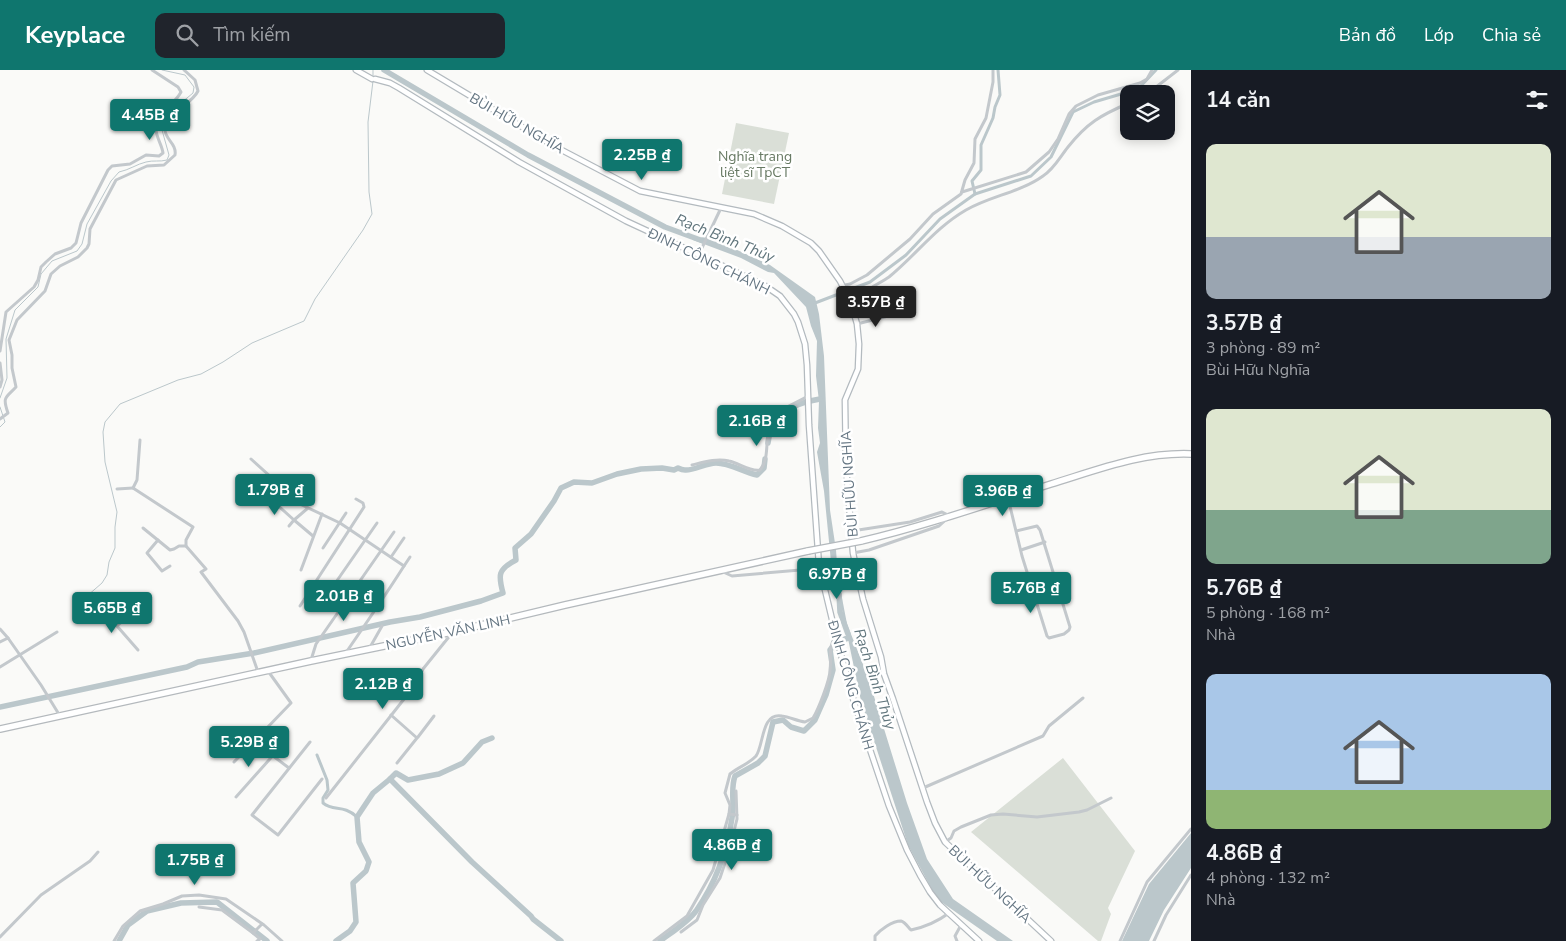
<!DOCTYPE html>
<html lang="vi">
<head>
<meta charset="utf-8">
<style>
	:root { --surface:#171b24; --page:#20242c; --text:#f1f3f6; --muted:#9ea1a6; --accent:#0f766e }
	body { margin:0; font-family:"Nunito Sans",sans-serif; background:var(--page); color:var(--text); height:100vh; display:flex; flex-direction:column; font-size:19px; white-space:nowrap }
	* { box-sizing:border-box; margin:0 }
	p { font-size:16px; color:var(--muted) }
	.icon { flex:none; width:28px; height:28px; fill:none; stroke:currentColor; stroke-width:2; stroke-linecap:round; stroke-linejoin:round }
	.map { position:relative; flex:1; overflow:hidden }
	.side { display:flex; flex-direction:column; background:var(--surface); width:375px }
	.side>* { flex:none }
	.tools { position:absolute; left:1120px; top:15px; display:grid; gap:10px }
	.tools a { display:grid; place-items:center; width:55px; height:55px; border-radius:10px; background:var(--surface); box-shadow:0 2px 12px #0003; font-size:25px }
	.price { position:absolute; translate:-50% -42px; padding:0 11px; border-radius:5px; background:var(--accent); color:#fff; font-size:16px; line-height:32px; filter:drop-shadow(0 1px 2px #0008) }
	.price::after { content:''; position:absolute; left:50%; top:30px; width:15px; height:11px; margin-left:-8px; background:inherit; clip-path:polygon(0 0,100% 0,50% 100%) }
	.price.active { background:#222; color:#fff }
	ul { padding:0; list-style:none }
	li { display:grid; align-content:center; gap:10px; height:265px; padding:0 15px }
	li span { display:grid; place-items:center; height:155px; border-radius:10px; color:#555 }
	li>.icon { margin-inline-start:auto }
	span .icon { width:90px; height:90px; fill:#fffc; stroke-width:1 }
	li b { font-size:21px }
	h2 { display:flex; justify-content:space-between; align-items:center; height:60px; padding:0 15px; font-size:21px }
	header { display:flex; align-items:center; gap:30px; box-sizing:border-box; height:70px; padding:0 25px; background:var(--accent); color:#fff }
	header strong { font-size:24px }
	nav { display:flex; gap:28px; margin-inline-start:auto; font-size:18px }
	.search { width:350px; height:45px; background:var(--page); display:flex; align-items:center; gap:12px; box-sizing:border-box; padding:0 18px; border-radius:10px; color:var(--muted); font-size:19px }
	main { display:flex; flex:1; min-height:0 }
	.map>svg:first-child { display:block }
	.green { fill:#dadfd7 }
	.water { fill:#bbc7cb }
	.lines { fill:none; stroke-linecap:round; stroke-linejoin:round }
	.stream { stroke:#bbc7cb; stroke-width:1 }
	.canal { stroke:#bbc7cb; stroke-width:3 }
	.river { stroke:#bbc7cb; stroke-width:5.5 }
	.secondary-casing { stroke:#b3babf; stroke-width:7 }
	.highway-casing { stroke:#b4b9bd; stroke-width:8 }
	.street { stroke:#c3c8cc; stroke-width:3 }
	.secondary { stroke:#fff; stroke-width:4.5 }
	.highway { stroke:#fff; stroke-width:5.5 }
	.highway-bridge-casing { stroke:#b4b9bd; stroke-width:8; stroke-linecap:butt }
	.highway-bridge { stroke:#fff; stroke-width:5.5 }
	.labels { text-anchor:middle; stroke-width:5; stroke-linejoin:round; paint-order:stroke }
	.street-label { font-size:14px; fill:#657683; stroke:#fff }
	.park-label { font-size:14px; fill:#687a64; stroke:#fff }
	.water-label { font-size:15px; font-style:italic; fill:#60757c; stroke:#fff }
</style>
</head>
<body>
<header>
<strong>Keyplace</strong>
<div class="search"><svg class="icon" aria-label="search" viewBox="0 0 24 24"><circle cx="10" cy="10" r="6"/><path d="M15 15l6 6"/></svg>Tìm kiếm</div>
<nav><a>Bản đồ</a><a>Lớp</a><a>Chia sẻ</a></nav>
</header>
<main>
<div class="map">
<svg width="1191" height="871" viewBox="0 0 1191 871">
	<rect width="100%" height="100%" fill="#fafaf8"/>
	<g class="green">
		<path d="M 736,53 L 789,63 L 774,134 L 722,124 Z"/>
		<path d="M 1063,688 L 1135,781 L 1108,838 L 1111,844 L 1101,871 L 1098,871 L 971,762 Z"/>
	</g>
	<g class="water">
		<path d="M 703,167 L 724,174 L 770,195 L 815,227 L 819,244 L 824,286 L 830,440 L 836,480 L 838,507 L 847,554 L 868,607 L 907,733 L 927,789 L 953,829 L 1013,871 L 997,871 L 937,829 L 908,775 L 861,631 L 841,535 L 833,512 L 824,421 L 817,382 L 820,373 L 818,358 L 819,331 L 816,306 L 817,271 L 811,256 L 806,237 L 774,203 L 768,202 L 741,188 L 693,170 Z"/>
		<path d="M 1191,763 L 1191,798 L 1164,840 L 1149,871 L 1122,871 L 1149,814 Z"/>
	</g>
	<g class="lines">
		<g class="stream">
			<path d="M 373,7 L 373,0"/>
			<path d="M 0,328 L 7,308 L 6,269 L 15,240 L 38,217 L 41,204 L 52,191 L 77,181 L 82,174 L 87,154 L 111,111 L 119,102 C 129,100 137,94 146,92 C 153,90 160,92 167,90 L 169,85 L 162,60 L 169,43 L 193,23 L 194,17 L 185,5 L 162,0"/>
			<path d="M 0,337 L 5,352 L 0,357"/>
			<path d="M 87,526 L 102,513 L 107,505 L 109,492 L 115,478 L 115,457 L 117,442 L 105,392 L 103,362 L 105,352 L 120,334 L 178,310 L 201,304 L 223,292 L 252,273 L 304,251 L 315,229 L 363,160 L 372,144 L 369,122 L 368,52 L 373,11"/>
		</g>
		<g class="canal">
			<path d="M 975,124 L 972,111 L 981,100 L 981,75 L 993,48 L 995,37 L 1000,25 L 998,0"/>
			<path d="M 815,233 L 870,212 L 906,185 L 940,149 L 975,124 L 1031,106 L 1051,87 L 1073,42 L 1094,32 L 1138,19 L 1156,0"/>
			<path d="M 317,685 L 327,710 L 328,720 L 323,728 L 323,733 C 334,742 343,734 357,747"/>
		</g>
		<g class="river">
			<path d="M 384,0 L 528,85 L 665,157 L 703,171"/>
			<path d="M 768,373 C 769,366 770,359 774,353 C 784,337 803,332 820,329"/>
			<path d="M 839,524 L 840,542 L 848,564"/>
			<path d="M 0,637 L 187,597 L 198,592 L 254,583 L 390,552 L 420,547 L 481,531 L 503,523 C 498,505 498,499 516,490 L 515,478 L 531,464 L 554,431 L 561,418 L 574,412 L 592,413 L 617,404 L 641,399 L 662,398 L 674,400 L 678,398 C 680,399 682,400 685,400 C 693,401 706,393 716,393 C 730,393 743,402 757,405 L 764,398 L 765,389"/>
			<path d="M 390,709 L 396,703 L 408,710 L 439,704 L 463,693 L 482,672 L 492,668"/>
			<path d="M 119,871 L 128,855 L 147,841 L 181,833 L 217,832 L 267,871"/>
			<path d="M 336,871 L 350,861 L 356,852 L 353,813 L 366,801 L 369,792 L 359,772 L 357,747 L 373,723 L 390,709 L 472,792 L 531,846 L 533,849 L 561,871"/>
			<path d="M 660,871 C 672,862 687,853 696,841 C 715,814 727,781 732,748 C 735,733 730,720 735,706 L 758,693 L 765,686 L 773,652 L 783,650 L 791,657 L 804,661 L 815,650 L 826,625 L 833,600 L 830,580 L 837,571 L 849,568"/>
		</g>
		<g class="secondary-casing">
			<g id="secondary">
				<path d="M 356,0 L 372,9"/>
				<path d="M 427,0 L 554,76 L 640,121 L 754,144 L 782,156 L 811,173 L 819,181 L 840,211 L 851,233 L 857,254 L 859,274 L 858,299 L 845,330 L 846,397 L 853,483 L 863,529 L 881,587 L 884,604 L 893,629 L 927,732 L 935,753 L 945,772 L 1051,871"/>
				<path d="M 375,9 L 390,13 L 399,18 L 519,92 L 626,151 L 764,215 L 780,226 L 794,244 L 798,252 L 805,274 L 807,295 L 809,355 L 819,495 L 836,566 L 854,632 L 889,736 L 907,780 L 920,805 L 930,822 L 940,835 L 979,871"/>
			</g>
		</g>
		<g class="highway-casing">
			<g id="highway">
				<path d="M 861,471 C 925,456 988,434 1051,414 C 1097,400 1142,382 1191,384"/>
				<path d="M 0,659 L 311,591 L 452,562 L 565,535 L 808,481"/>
			</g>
		</g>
		<g class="street">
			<path d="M 1125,19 L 1126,34"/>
			<path d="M 1147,24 L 1178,0"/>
			<path d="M 962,122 L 1026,102 L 1049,82 L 1058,69 L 1069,44 L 1076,36 L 1098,25 L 1140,13 L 1147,9 L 1152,0"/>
			<path d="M 699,184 L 721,138"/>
			<path d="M 842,214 L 845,215 L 850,214 L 867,205 L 910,169 L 933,144 L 961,124 L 965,110 L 974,93 L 975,69 L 986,48 L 993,12 L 993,0"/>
			<path d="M 851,233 C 855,226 880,213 889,207 C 917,184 935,158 966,140 C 990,126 1021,122 1043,106 C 1054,99 1060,87 1068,77 C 1087,53 1101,45 1129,33"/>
			<path d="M 857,254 L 896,244 L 900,246"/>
			<path d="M 0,281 L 6,242 L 34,217 L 38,210 L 41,197 L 46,192 L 55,184 L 71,178 L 76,173 L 81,153 L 108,100 L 112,96 L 130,94 L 146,85 L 159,86 L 163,83 C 162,75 156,67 156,59 C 157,43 175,34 181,22 L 178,17 L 152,0"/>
			<path d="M 0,293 L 2,310 L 0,317"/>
			<path d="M 0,349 L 8,343 C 2,326 6,328 16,317 L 12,298 L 12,285 L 9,270 L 17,250 L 45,221 L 51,204 L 60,196 L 78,187 L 87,178 L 89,174 L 90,159 L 116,110 L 147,96 L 164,95 L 175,85 C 177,74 165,69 165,60 C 166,44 192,34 198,21 L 195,10 L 184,0"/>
			<path d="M 140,370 L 137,410 L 133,418 L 193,457 L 186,470 L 186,476 L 206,499 L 201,502 L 238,551 L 244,562 L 258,602"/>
			<path d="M 251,389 L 302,435 L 340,453 L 404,496 C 385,526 365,555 345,584"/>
			<path d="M 692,395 C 704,392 717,388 729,391 C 739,393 750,402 760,400 C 772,386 762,362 774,347 C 782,337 797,333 808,326"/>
			<path d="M 245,406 L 294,450 L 308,438"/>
			<path d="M 117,419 L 133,418"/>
			<path d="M 1008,428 L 1022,486 L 1047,566 L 1049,568 L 1064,564 L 1069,560 L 1070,557 L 1040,460 L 1037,456 L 1016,461"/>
			<path d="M 289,456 L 294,450 L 313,466"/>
			<path d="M 143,458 L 170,480 L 174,479 L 179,476 L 186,476"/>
			<path d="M 852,461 L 910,452 L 942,442 L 950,446 L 939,456 L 869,480 L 853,483"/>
			<path d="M 158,470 L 147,483 L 162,501 L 170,496"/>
			<path d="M 323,478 L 346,443"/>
			<path d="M 1021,480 L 1045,472"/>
			<path d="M 391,487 L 404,468"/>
			<path d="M 404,496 L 410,487"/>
			<path d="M 301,500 L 322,444"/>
			<path d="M 721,501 L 732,506 L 800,500 L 819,495"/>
			<path d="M 344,535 L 327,525 L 377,453"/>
			<path d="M 300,536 L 364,437 L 363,433 L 356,429"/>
			<path d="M 126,548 L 117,556 L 138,580"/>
			<path d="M 0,559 L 8,568"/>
			<path d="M 0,572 L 8,568 L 41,615 L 60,646"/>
			<path d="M 369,579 L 382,556"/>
			<path d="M 311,590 L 316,574 L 394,462"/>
			<path d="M 0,597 L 57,562"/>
			<path d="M 391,645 L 417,668 L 397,693"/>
			<path d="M 418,667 L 434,646"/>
			<path d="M 310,672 L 252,745 L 278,765 L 322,709"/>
			<path d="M 273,686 L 289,698"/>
			<path d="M 234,692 L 291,633 L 268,601"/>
			<path d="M 923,718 L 1043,666 L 1049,656 L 1083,628"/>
			<path d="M 236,727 L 277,681 L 261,665"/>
			<path d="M 326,728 L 408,624 L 418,611 L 423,599 L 452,563"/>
			<path d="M 737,745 L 729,744 L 730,735 L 725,723 L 730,704 C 738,697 749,694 756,686 C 764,675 761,642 782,646 C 790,647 797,651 805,652 L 813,648 C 818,640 830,610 830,600 C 832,587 827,578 836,566"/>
			<path d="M 945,772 L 951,768 L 954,761 L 961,757 L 991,745 L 1003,744 L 1037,747 L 1079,742 L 1087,740 L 1111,728"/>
			<path d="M 199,837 L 222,840 L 253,863"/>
			<path d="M 681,862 L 697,850 L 703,835 L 720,808 L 729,781 L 737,749 L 736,721"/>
			<path d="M 0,867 L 41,825 L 90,791 L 98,782"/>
			<path d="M 114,871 L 123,856 L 140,841 L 163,834 L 182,826 L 199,825 L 226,829 L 264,855 L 282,871"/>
			<path d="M 257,871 L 260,869 L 253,863 L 262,854"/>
			<path d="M 654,871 L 687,846 L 713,800 L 729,744"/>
			<path d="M 875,871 L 875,866 C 880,860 892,851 901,851 C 905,852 908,857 911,860 C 925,857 937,852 949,843"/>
			<path d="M 957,871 L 955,866 L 961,855"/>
			<path d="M 1120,871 L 1147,812 L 1191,759"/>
			<path d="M 1154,871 L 1166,845 L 1191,805"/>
		</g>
		<use href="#secondary" class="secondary"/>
		<use href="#highway" class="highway"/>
		<g class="highway-bridge-casing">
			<path id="highway-bridge" d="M 808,481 L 861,471"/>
		</g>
		<use href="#highway-bridge" class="highway-bridge"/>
	</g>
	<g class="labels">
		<g class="street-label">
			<text transform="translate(517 53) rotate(30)" y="5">BÙI HỮU NGHĨA</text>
			<text transform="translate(709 191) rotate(26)" y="5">ĐINH CÔNG CHÁNH</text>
			<text transform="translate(849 414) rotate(-94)" y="5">BÙI HỮU NGHĨA</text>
			<text transform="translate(448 562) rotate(-12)" y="5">NGUYỄN VĂN LINH</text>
			<text transform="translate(851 615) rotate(74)" y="5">ĐINH CÔNG CHÁNH</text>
			<text transform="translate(990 814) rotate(43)" y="5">BÙI HỮU NGHĨA</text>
		</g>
		<g class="park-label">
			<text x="755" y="91">Nghĩa trang<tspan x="755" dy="16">liệt sĩ TpCT</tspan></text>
		</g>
		<g class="water-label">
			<text transform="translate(725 168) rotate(22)" y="5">Rạch Bình Thủy</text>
			<text transform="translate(875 609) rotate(72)" y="5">Rạch Bình Thủy</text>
		</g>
	</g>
</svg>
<div class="tools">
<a><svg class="icon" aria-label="layers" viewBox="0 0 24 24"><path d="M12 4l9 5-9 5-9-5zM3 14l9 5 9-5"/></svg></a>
</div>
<b class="price" style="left:150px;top:71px">4.45B ₫</b>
<b class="price" style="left:642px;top:111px">2.25B ₫</b>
<b class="price active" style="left:876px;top:258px">3.57B ₫</b>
<b class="price" style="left:757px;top:377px">2.16B ₫</b>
<b class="price" style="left:275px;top:446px">1.79B ₫</b>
<b class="price" style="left:1003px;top:447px">3.96B ₫</b>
<b class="price" style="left:837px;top:530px">6.97B ₫</b>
<b class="price" style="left:1031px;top:544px">5.76B ₫</b>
<b class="price" style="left:344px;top:552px">2.01B ₫</b>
<b class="price" style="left:112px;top:564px">5.65B ₫</b>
<b class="price" style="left:383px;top:640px">2.12B ₫</b>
<b class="price" style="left:249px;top:698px">5.29B ₫</b>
<b class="price" style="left:732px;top:801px">4.86B ₫</b>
<b class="price" style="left:195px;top:816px">1.75B ₫</b>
</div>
<section class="side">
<h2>14 căn<svg class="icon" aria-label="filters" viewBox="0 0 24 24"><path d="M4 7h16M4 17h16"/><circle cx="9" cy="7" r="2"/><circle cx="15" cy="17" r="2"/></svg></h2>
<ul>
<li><span style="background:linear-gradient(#dfe7d0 60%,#9aa5b1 0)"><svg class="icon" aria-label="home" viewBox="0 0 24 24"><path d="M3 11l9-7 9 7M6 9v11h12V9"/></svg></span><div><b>3.57B ₫</b><p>3 phòng · 89 m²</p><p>Bùi Hữu Nghĩa</p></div></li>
<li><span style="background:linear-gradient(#dfe7d0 65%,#7fa58c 0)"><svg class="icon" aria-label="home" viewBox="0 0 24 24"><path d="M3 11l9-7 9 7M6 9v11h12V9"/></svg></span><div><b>5.76B ₫</b><p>5 phòng · 168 m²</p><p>Nhà</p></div></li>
<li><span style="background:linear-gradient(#a9c7e8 75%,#8fb573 0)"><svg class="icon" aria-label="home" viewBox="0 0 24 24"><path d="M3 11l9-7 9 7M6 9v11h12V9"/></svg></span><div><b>4.86B ₫</b><p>4 phòng · 132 m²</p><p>Nhà</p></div></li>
</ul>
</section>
</main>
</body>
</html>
